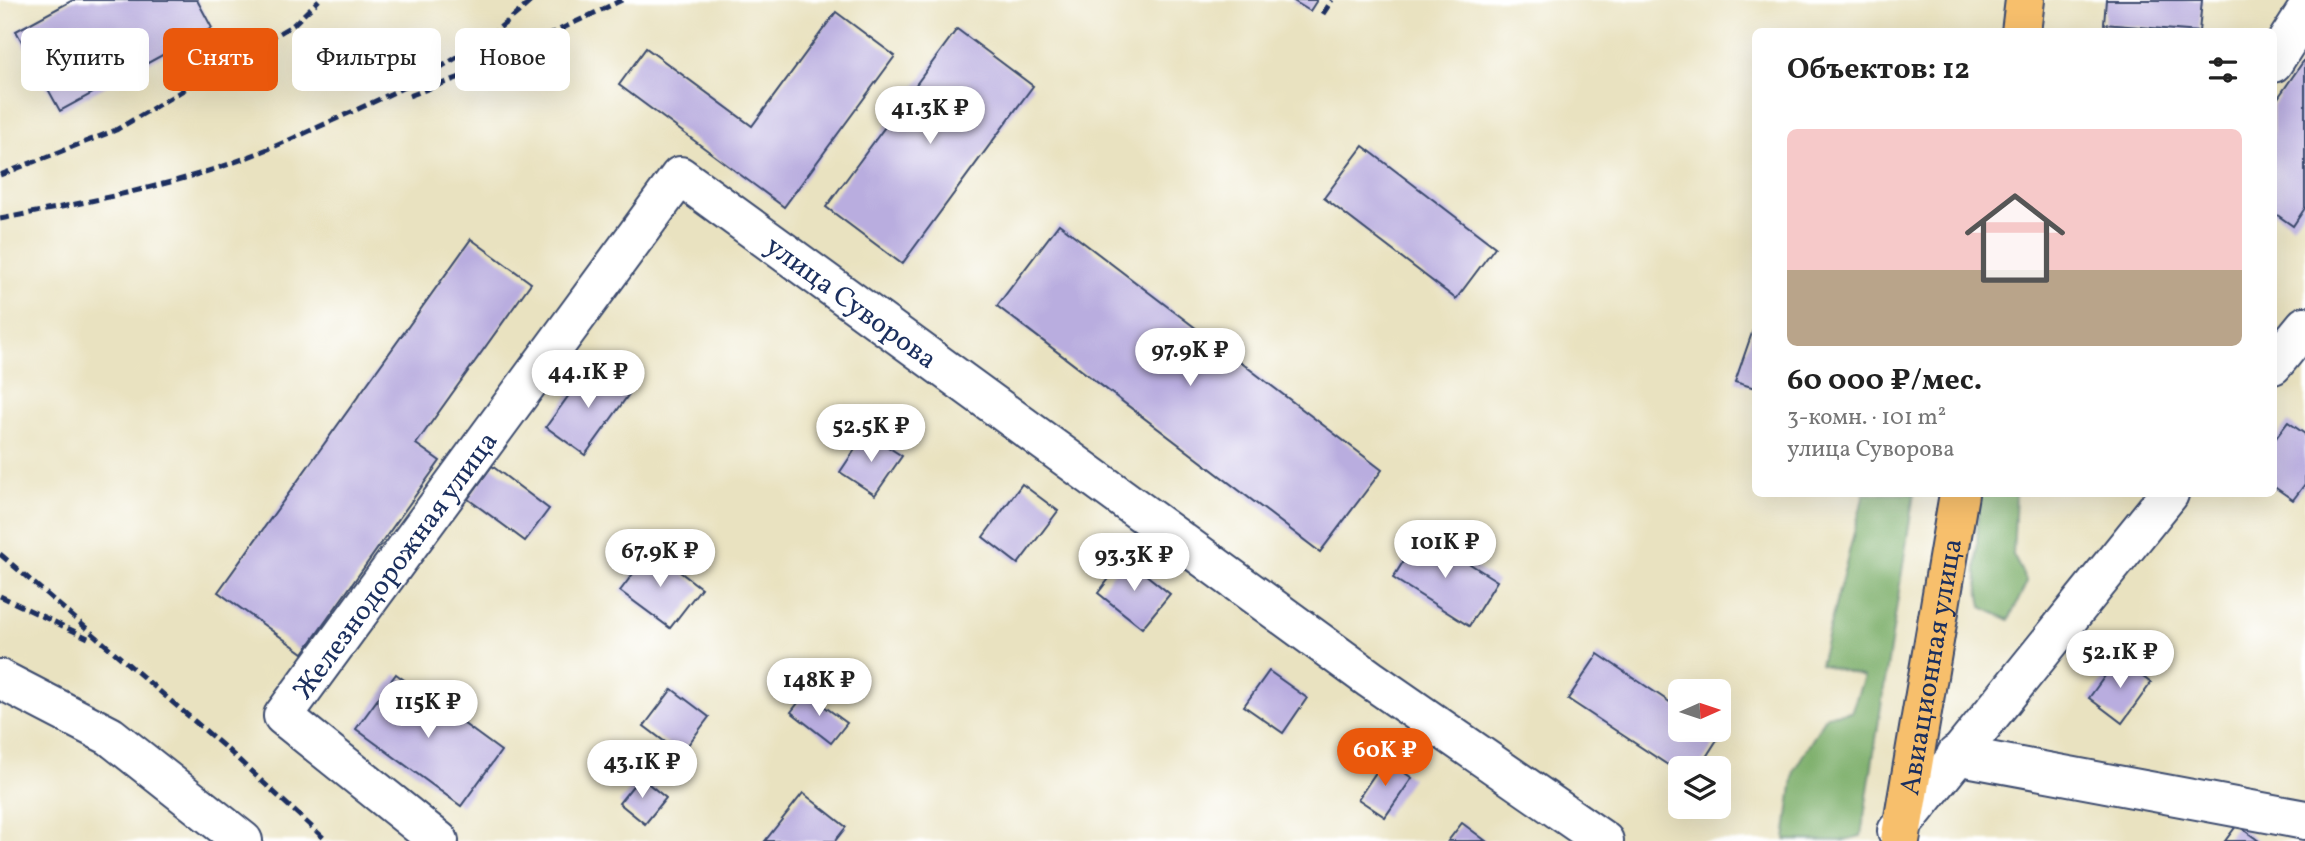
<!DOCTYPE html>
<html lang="ru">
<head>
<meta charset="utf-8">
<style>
	:root { --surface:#fff; --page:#f2f2f2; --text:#222; --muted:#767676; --line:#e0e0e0; --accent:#ea580c }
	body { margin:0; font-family:Vollkorn,serif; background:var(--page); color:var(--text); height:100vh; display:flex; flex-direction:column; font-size:26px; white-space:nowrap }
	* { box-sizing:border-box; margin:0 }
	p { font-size:23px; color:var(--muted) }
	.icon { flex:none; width:38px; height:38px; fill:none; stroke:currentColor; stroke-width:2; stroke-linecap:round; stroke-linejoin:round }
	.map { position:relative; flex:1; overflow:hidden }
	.side { position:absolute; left:1752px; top:28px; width:525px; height:469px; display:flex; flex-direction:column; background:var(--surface); border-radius:10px; box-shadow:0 7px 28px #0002 }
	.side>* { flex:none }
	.guide { position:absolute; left:21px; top:28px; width:665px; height:63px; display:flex; gap:14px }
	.needle { width:46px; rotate:87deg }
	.buttons { position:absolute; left:1668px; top:679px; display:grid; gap:14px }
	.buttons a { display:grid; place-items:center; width:63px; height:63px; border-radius:10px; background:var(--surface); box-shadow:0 7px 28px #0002; font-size:35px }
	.price { position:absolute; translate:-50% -60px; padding:0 16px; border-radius:24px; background:#fff; color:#222; font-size:23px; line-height:46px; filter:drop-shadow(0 2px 4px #0008) }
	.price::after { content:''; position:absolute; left:50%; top:42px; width:21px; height:16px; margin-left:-10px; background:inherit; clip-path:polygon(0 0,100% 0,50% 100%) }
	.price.selected { background:var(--accent); color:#fff }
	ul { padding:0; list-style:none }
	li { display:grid; align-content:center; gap:14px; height:371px; padding:0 35px }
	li+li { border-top:2px solid var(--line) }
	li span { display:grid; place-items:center; height:217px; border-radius:10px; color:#555 }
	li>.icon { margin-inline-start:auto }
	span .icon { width:126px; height:126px; fill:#fffc; stroke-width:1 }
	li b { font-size:30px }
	h2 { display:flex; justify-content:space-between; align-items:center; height:84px; padding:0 35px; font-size:30px }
	.pill { padding:0 24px; border-radius:10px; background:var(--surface); box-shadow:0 7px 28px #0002; font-size:24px; line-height:63px }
	.pill.selected { background:var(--accent); color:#fff }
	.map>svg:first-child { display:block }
	.forest { fill:#7daf6a; stroke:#4c6f64; stroke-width:2 }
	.building { fill:#b9addf }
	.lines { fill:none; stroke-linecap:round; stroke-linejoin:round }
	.minor-casing { stroke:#3a4a6d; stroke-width:42 }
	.major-casing { stroke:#3a4a6d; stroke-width:42 }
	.minor { stroke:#fff; stroke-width:38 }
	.major { stroke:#f7bf6c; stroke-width:38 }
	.rail { stroke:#1b2f5e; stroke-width:5; stroke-dasharray:10 5; stroke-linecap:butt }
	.labels { text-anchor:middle; stroke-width:5; stroke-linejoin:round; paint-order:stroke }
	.street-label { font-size:28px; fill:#1b2f5e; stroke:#fff }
</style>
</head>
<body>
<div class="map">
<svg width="2305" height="841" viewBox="0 0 2305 841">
	<rect width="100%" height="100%" fill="#fff"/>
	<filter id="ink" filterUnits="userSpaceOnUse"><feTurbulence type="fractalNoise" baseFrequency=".0143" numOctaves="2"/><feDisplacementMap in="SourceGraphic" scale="14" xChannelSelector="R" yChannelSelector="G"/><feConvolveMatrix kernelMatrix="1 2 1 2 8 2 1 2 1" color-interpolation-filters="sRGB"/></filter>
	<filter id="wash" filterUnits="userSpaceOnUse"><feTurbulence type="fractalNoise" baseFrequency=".00686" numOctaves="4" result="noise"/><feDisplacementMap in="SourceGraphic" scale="28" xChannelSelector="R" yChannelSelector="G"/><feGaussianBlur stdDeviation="1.57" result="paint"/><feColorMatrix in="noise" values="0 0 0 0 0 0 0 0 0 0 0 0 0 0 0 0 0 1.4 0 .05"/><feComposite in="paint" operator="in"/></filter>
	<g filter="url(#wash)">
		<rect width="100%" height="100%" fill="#e9e2c0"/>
		<g class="forest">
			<path d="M 1864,494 L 1914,494 L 1861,836 L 1841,841 L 1785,840 L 1794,770 L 1827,715 L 1851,712 L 1864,677 L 1820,664 Z"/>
			<path d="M 1979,494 L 2016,494 L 2013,555 L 2027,582 L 2009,620 L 1982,607 L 1976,571 Z"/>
		</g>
		<g id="blocks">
			<g class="building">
				<path d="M 73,0 L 197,0 L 212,28 L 60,111 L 16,31 Z"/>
				<path d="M 1292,0 L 1317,0 L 1310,11 Z"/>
				<path d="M 2106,0 L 2202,0 L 2199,32 L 2104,24 Z"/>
				<path d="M 836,12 L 895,56 L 784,207 L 619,85 L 646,48 L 752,126 Z"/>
				<path d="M 957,29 L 1033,86 L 902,264 L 826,207 Z"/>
				<path d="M 2305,59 L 2305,208 L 2293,226 L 2273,212 L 2273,105 Z"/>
				<path d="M 1363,146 L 1495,247 L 1456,299 L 1324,198 Z"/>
				<path d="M 1059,224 L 1382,470 L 1320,552 L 997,306 Z"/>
				<path d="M 471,239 L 531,283 L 416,444 L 440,461 L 303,653 L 218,592 Z"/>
				<path d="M 1753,330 L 1755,331 L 1755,388 L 1735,382 Z"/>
				<path d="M 590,366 L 629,394 L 585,455 L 546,427 Z"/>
				<path d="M 2288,422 L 2305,434 L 2305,484 L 2293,500 L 2273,486 L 2273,442 Z"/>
				<path d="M 866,433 L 902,456 L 875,495 L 840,472 Z"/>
				<path d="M 492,466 L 549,509 L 525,541 L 468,499 Z"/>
				<path d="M 1022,484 L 1058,511 L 1018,564 L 983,537 Z"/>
				<path d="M 1421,533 L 1497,581 L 1469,626 L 1393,578 Z"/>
				<path d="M 651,550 L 701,588 L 670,628 L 620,591 Z"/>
				<path d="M 1125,558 L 1170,594 L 1142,628 L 1098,593 Z"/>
				<path d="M 1598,654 L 1680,709 L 1680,730 L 1712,730 L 1720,735 L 1699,768 L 1680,768 L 1680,773 L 1568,699 Z"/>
				<path d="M 2118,658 L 2151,683 L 2122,723 L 2089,698 Z"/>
				<path d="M 1269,671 L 1307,698 L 1283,733 L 1244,706 Z"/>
				<path d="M 396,674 L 501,751 L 461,806 L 356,729 Z"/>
				<path d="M 672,689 L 709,717 L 681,754 L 644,726 Z"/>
				<path d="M 806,693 L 847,723 L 831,743 L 791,712 Z"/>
				<path d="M 1385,759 L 1412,778 L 1385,817 L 1358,799 Z"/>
				<path d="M 640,777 L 666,798 L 645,824 L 619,803 Z"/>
				<path d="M 803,793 L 846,827 L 835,841 L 765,841 Z"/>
				<path d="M 1462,823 L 1486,841 L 1448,841 Z"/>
				<path d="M 2237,825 L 2259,841 L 2225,841 Z"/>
			</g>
		</g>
	</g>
	<g filter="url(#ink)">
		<use href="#blocks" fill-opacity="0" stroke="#3a4a6d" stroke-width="2"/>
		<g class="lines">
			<g class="minor-casing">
				<g id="minor">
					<path d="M 2273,63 L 2305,13"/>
					<path d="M 2273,365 L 2305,326"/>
					<path d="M 0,679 L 110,736 L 243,841"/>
					<path d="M 1956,755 L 2305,820"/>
					<path d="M 1897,831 L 2169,494"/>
					<path id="s1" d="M 439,841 L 283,716 L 680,176 L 1370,679 L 1604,841"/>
				</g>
			</g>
			<g class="major-casing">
				<g id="major">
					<path d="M 2021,32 L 2025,0"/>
					<path id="s2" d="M 1900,841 L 1959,494"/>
				</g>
			</g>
			<use href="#minor" class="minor"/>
			<use href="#major" class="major"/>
			<g class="rail">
				<path d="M 1323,14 L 1332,0"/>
				<path d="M 409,96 L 460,77 L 622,0"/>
				<path d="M 0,175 L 116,130 L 293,25 L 319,0"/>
				<path d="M 0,219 C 67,206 136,193 202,173 C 252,158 301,135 349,113 C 415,84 479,50 532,0"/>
				<path d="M 0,554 L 228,750 L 327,841"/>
				<path d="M 0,596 L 88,638"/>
			</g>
		</g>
	</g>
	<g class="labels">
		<g class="street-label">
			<text dy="10" stroke="none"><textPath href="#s1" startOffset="1083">улица Суворова</textPath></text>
			<text dy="10" stroke="none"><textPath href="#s1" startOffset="388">Железнодорожная улица</textPath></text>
			<text dy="10" stroke="none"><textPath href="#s2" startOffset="177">Авиационная улица</textPath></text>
		</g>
	</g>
</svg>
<div class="buttons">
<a><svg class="needle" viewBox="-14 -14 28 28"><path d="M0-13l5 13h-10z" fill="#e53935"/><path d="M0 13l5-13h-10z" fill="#767676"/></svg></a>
<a><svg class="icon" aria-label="layers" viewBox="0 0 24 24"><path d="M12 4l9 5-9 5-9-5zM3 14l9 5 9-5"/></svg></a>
</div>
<b class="price" style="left:930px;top:146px">41.3K ₽</b>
<b class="price" style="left:1190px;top:388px">97.9K ₽</b>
<b class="price" style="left:588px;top:410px">44.1K ₽</b>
<b class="price" style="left:871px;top:464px">52.5K ₽</b>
<b class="price" style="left:1445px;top:580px">101K ₽</b>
<b class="price" style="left:660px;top:589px">67.9K ₽</b>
<b class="price" style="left:1134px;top:593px">93.3K ₽</b>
<b class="price" style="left:2120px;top:690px">52.1K ₽</b>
<b class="price" style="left:819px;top:718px">148K ₽</b>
<b class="price" style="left:428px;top:740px">115K ₽</b>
<b class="price selected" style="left:1385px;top:788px">60K ₽</b>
<b class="price" style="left:642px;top:800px">43.1K ₽</b>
<div class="guide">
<a class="pill">Купить</a>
<a class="pill selected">Снять</a>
<a class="pill">Фильтры</a>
<a class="pill">Новое</a>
</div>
<section class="side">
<h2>Объектов: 12<svg class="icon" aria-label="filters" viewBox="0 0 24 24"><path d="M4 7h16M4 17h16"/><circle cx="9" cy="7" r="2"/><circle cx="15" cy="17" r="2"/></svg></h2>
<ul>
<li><span style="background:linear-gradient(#f6c9c9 65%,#b9a48a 0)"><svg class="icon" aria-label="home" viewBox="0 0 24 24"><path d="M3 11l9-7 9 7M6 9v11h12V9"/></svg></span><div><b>60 000 ₽/мес.</b><p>3-комн. · 101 m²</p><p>улица Суворова</p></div></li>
</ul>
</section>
</div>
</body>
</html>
